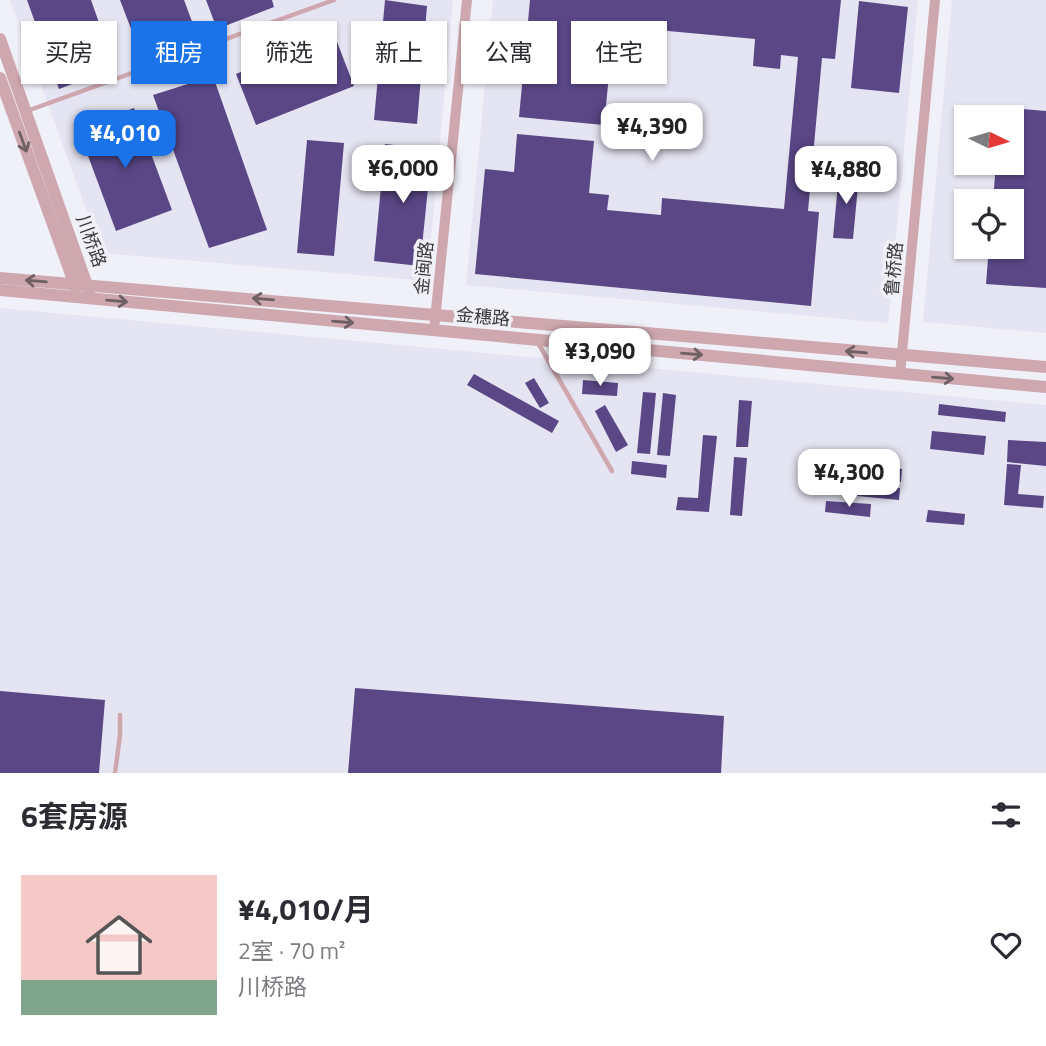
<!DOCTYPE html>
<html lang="zh">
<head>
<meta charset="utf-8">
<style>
	:root { --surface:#fff; --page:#f7f7f7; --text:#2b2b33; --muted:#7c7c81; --line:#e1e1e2; --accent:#1a73e8 }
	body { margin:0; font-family:"Titillium Web","Noto Sans SC",sans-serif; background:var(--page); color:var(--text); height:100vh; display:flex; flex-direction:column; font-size:26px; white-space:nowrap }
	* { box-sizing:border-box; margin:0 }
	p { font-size:23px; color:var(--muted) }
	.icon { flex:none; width:38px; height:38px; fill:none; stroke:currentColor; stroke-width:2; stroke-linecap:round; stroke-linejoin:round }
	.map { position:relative; height:773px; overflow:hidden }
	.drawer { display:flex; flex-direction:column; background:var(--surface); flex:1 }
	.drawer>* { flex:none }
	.banner { position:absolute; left:21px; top:21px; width:1004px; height:63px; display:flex; gap:14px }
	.needle { width:46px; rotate:95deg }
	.fabs { position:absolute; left:954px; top:105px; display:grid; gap:14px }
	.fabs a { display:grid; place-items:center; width:70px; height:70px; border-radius:0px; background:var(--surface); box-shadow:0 2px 5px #0004; font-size:35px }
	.price { position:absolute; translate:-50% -60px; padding:0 16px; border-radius:14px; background:#fff; color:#222; font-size:23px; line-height:46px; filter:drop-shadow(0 2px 4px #0008) }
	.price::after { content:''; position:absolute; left:50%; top:42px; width:21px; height:16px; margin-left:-10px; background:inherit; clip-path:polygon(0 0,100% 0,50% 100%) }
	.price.current { background:var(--accent); color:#fff }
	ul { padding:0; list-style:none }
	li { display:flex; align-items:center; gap:21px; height:175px; padding:0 21px }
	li+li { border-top:2px solid var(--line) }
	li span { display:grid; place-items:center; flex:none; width:196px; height:140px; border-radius:0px; color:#555 }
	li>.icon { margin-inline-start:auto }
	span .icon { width:84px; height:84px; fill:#fffc; stroke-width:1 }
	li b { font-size:30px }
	h2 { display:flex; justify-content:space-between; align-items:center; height:84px; padding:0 21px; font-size:30px }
	.tag { padding:0 24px; border-radius:0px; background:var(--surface); box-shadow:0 2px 5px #0004; font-size:24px; line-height:63px }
	.tag.current { background:var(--accent); color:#fff }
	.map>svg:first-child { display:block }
	.built { fill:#e5e4f2; fill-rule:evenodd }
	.building { fill:#594786 }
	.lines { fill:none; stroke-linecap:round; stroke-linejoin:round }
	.service { stroke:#cfa8af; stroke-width:4.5 }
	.minor { stroke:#cfa8af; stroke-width:10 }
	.tertiary { stroke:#cfa8af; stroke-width:12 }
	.oneway { stroke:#6e6065 }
	.labels { text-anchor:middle; stroke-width:7; stroke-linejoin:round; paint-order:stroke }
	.street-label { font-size:18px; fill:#3a3a3d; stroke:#f0f0f8 }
</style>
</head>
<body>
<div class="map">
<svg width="1046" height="773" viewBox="0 0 1046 773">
	<rect width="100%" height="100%" fill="#f0f0f8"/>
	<g class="built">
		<path d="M 10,0 L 453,0 L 427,281 L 102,253 Z"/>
		<path d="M 493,0 L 918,0 L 888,323 L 466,285 Z"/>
		<path d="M 952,0 L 1046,0 L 1046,333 L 923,322 ZM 966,117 L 1012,117 L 1012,163 L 966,163 ZM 966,201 L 1012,201 L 1012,247 L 966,247 Z"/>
		<path d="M 0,308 L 1046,405 L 1046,773 L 0,773 Z"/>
	</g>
	<g class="building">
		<path d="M 27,0 L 91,0 L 115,68 L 59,89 Z"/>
		<path d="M 120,0 L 184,0 L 197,35 L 141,55 Z"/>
		<path d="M 206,0 L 272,0 L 274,7 L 217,29 Z"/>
		<path d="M 385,0 L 427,6 L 417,124 L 374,120 Z"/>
		<path d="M 530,0 L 841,0 L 835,59 L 822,58 L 808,211 L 819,212 L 811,306 L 475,274 L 485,169 L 514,172 L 517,134 L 594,141 L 589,193 L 609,195 L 607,210 L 661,215 L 662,198 L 784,209 L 798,57 L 781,55 L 780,69 L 753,66 L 755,39 L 614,26 L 604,125 L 519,117 Z"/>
		<path d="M 859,1 L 908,7 L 899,93 L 851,88 Z"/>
		<path d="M 334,34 L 354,86 L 256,125 L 236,74 Z"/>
		<path d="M 213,76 L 267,230 L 209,248 L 153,95 Z"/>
		<path d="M 1000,107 L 1046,111 L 1046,288 L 986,284 L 989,247 L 1012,247 L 1012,201 L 993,201 L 996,163 L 1012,163 L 1012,117 L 1000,117 Z"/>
		<path d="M 134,108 L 172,210 L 116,231 L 78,129 Z"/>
		<path d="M 307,140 L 344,143 L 334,256 L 297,253 Z"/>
		<path d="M 385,144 L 432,149 L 420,266 L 374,261 Z"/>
		<path d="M 839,173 L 859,175 L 853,239 L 833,238 Z"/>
		<path d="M 474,374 L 559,421 L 552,433 L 467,385 Z"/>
		<path d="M 534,378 L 549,403 L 540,408 L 525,383 Z"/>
		<path d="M 583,380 L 618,383 L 617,396 L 582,394 Z"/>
		<path d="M 643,392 L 656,393 L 650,454 L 637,453 Z"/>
		<path d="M 663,393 L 676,395 L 670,456 L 657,455 Z"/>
		<path d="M 739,400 L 752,401 L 748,447 L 736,447 Z"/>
		<path d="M 939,404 L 1006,412 L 1005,422 L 938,415 Z"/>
		<path d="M 605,405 L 628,445 L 616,452 L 595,411 Z"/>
		<path d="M 932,431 L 986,436 L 984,455 L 930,449 Z"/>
		<path d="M 703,435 L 717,436 L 709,512 L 676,510 L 678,497 L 698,498 Z"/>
		<path d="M 1008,440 L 1046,442 L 1046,466 L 1007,462 Z"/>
		<path d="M 829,453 L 841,454 L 838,487 L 827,486 Z"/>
		<path d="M 734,457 L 747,458 L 742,516 L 730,515 Z"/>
		<path d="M 632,461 L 667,465 L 666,478 L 631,474 Z"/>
		<path d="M 1007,464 L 1021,465 L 1018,494 L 1044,496 L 1043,508 L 1004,505 Z"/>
		<path d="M 873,467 L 902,469 L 901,482 L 872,480 Z"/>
		<path d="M 848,484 L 900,488 L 899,500 L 847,495 Z"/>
		<path d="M 826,501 L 871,504 L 870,517 L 825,512 Z"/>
		<path d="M 928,510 L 965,514 L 964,525 L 926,522 Z"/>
		<path d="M 355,688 L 724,716 L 721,773 L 348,773 Z"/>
		<path d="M 0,691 L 105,700 L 99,773 L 0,773 Z"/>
	</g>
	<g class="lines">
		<g class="service">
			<path d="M 27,111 L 334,0"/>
			<path d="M 538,343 L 612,471"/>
			<path d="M 115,773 L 120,735 L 120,715"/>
		</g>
		<g class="minor">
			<path d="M 434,330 L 467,0"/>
			<path d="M 900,374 L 935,0"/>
		</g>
		<g class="tertiary">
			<path d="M 0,39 L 89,291"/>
			<path d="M 0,78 L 76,288"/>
			<path d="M 0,278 L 1046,367"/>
			<path d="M 0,290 L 1046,387"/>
		</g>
	</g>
	<defs><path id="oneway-shaft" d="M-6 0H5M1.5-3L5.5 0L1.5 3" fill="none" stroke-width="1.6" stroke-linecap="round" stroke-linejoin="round" transform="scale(1.75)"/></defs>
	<g class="oneway">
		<use href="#oneway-shaft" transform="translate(23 142) rotate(70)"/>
		<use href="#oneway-shaft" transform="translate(36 281) rotate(-175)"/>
		<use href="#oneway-shaft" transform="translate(263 299) rotate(-175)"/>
		<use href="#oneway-shaft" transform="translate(117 301) rotate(5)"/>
		<use href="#oneway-shaft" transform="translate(343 322) rotate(5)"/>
		<use href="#oneway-shaft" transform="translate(856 352) rotate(-175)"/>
		<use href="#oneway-shaft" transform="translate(692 354) rotate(5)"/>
		<use href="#oneway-shaft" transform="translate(943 378) rotate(5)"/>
	</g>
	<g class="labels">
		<g class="street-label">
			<text transform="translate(91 241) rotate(70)" y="6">川桥路</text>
			<text transform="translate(424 268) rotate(-84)" y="6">金闽路</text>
			<text transform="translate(894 269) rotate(-85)" y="6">鲁桥路</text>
			<text transform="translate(483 317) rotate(5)" y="6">金穗路</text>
		</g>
	</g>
</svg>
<div class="fabs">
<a><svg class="needle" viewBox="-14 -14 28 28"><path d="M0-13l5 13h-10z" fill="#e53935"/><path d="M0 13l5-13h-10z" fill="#7c7c81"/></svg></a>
<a><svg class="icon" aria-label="locate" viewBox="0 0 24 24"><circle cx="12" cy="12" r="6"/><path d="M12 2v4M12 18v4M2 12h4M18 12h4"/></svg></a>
</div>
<b class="price" style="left:652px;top:163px">¥4,390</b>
<b class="price current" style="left:125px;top:170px">¥4,010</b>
<b class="price" style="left:403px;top:205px">¥6,000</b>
<b class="price" style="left:846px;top:206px">¥4,880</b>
<b class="price" style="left:600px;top:388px">¥3,090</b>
<b class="price" style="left:849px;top:509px">¥4,300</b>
<div class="banner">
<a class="tag">买房</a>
<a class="tag current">租房</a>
<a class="tag">筛选</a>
<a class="tag">新上</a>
<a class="tag">公寓</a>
<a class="tag">住宅</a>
</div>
</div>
<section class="drawer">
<h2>6套房源<svg class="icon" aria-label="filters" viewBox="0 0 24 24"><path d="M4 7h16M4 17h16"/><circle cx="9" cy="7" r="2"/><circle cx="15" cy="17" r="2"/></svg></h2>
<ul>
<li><span style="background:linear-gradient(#f6c9c9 75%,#7fa58c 0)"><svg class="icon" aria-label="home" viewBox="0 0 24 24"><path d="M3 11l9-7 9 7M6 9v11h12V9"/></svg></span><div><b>¥4,010/月</b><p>2室 · 70 m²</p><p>川桥路</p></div><svg class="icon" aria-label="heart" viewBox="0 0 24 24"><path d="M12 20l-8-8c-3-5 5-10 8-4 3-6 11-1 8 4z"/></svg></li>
</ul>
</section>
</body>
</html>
